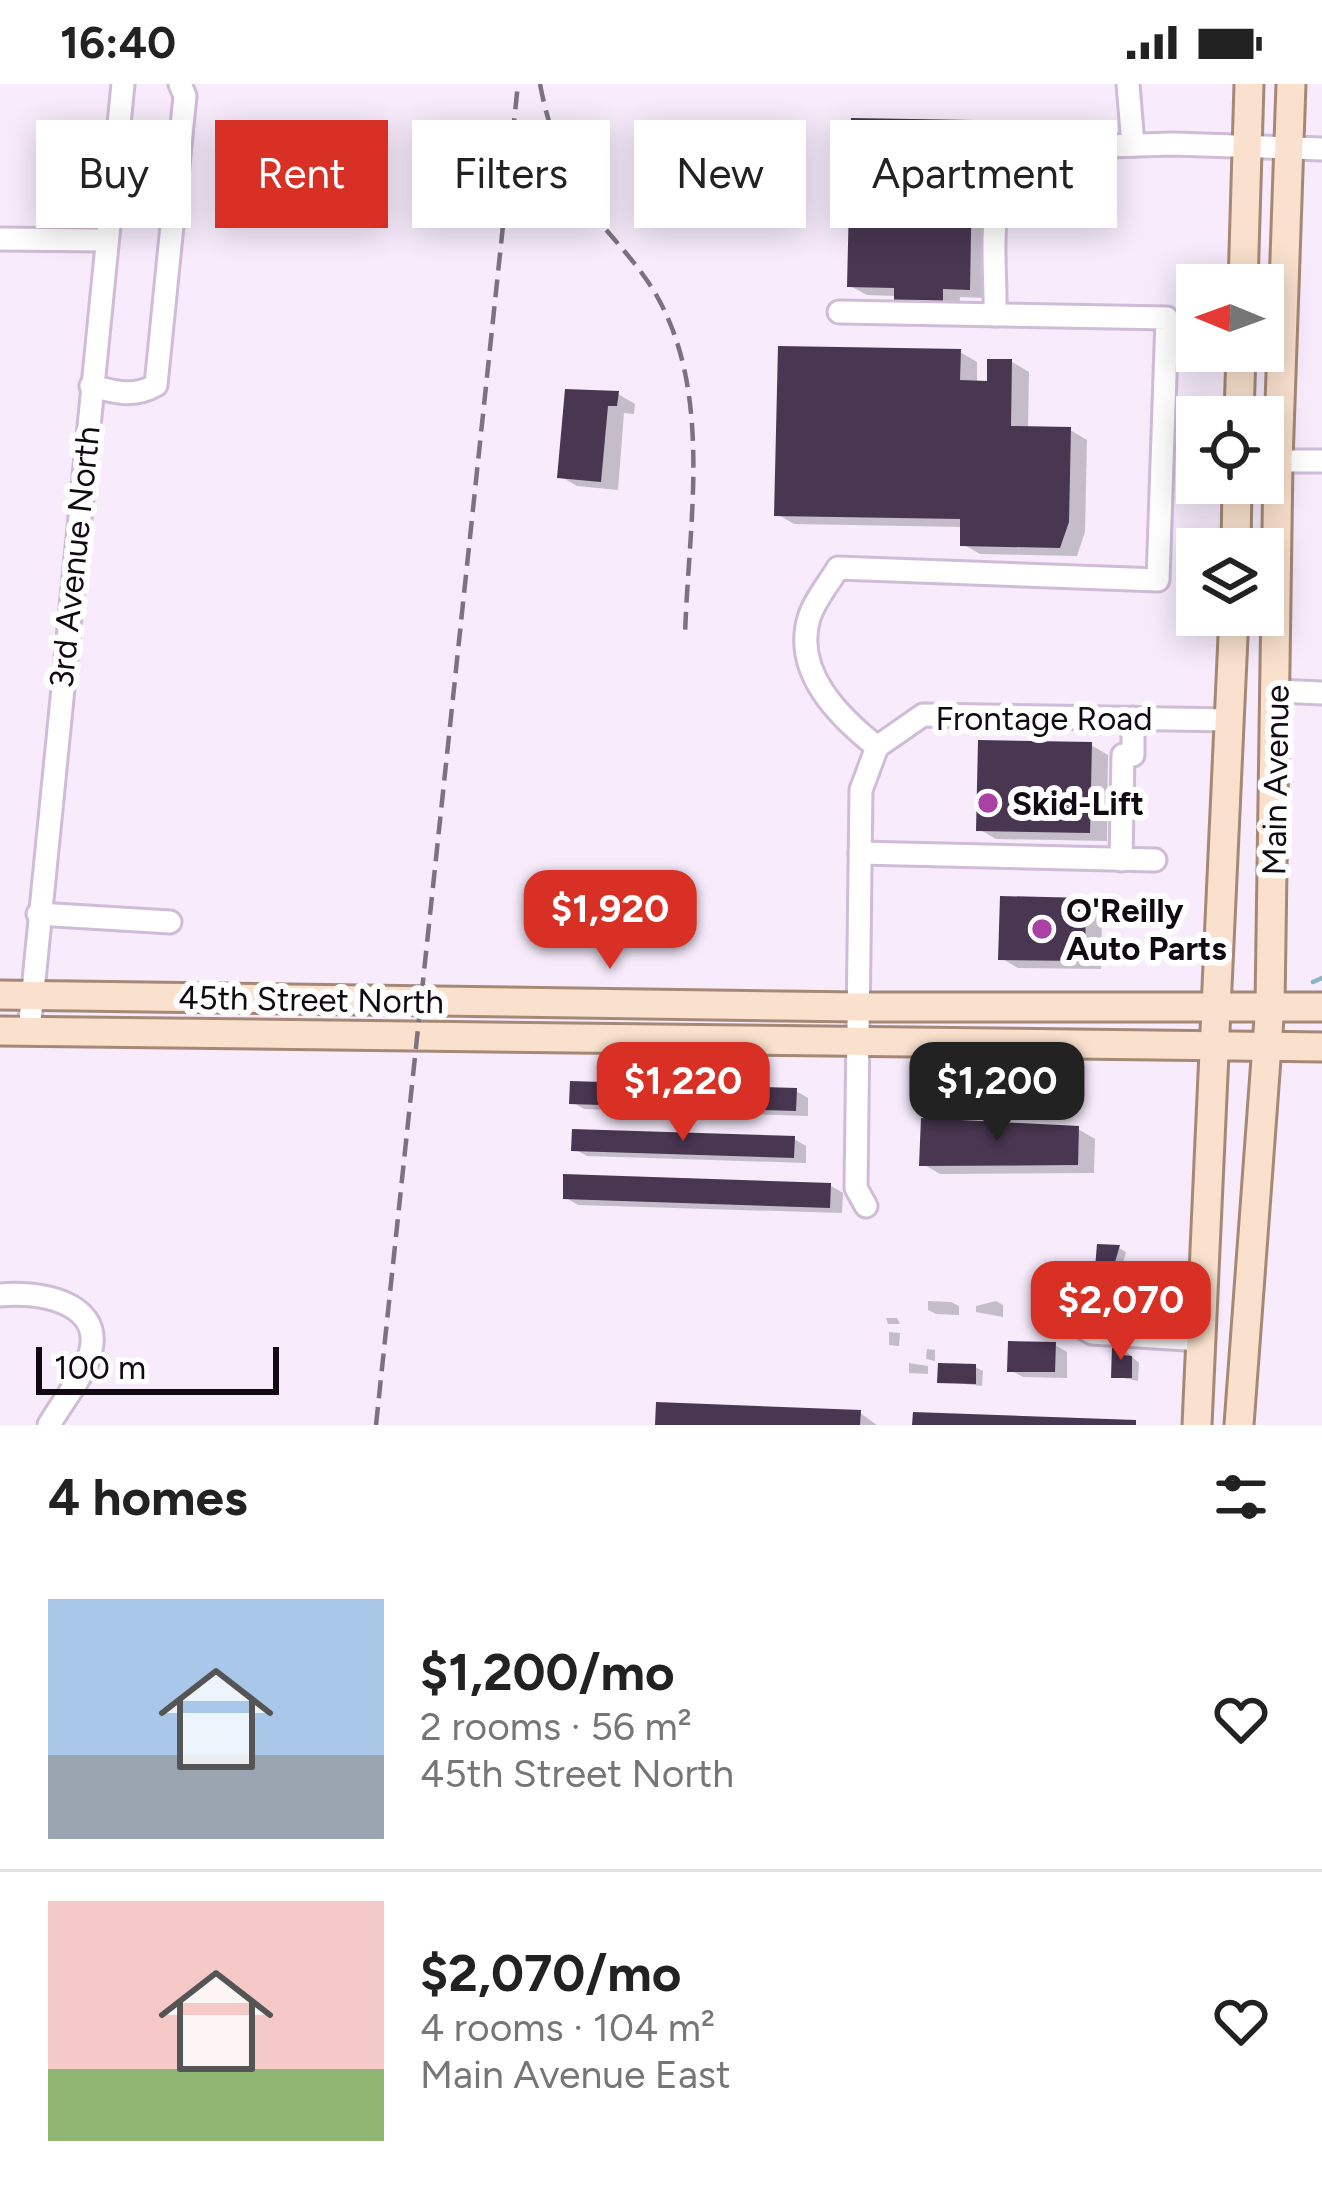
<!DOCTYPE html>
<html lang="en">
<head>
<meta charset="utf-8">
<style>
	:root { --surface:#fff; --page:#f2f2f2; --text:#222; --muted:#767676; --line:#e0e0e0; --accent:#d93025 }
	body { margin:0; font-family:Figtree,sans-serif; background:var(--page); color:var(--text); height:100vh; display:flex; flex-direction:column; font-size:45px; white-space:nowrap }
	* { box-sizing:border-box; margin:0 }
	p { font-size:39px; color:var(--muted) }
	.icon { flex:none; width:66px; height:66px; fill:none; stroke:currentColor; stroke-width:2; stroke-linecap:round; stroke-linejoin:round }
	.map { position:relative; height:1341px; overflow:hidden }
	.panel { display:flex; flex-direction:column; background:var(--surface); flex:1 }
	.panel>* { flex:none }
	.top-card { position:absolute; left:36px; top:36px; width:1251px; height:108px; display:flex; gap:24px }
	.needle { width:78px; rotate:271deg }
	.controls { position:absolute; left:1176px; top:180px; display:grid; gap:24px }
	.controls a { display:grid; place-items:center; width:108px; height:108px; border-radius:0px; background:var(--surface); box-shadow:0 6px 30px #0003; font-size:60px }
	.scale { position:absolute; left:36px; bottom:30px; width:243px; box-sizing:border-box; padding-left:12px; border:6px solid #110a13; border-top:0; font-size:33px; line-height:42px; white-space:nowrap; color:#110a13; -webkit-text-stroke:9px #fff; paint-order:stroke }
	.price { position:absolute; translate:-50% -102px; padding:0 27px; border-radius:24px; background:var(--accent); color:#fff; font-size:39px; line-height:78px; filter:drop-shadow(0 3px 6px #0008) }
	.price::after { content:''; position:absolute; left:50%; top:72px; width:36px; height:27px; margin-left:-18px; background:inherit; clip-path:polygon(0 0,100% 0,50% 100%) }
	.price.active { background:#222; color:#fff }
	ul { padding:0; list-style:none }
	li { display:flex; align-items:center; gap:36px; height:300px; padding:0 48px }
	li+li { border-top:3px solid var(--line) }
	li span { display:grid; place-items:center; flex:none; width:336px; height:240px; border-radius:0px; color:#555 }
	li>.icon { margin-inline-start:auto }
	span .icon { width:144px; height:144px; fill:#fffc; stroke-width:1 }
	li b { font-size:51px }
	h2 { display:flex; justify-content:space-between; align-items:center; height:144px; padding:0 48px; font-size:51px }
	.tag { padding:0 42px; border-radius:0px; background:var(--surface); box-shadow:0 6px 30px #0003; font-size:42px; line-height:108px }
	.tag.active { background:var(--accent); color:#fff }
	.status { display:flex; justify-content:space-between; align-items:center; height:84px; padding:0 60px; background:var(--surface); direction:ltr }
	.status svg { height:33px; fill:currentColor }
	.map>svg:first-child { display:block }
	.shadow { fill:#0003 }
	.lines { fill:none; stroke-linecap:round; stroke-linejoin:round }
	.stream { stroke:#8bb5c5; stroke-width:4.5 }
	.building { fill:#493651 }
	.minor-casing { stroke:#d0bcd7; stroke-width:27 }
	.major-casing { stroke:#a58976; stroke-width:33 }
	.minor { stroke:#fff; stroke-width:21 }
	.major { stroke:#f9e1cd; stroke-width:27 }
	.rail { stroke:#7d7380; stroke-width:4.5; stroke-dasharray:18 9; stroke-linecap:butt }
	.poi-dot { fill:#aa42a5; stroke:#fff; stroke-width:4.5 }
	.labels { text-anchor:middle; stroke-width:12; stroke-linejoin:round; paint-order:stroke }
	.street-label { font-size:33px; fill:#110a13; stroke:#fff }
	.poi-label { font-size:33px; font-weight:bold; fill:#110a13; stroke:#fff; text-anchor:start }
</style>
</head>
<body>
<div class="status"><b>16:40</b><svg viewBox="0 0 49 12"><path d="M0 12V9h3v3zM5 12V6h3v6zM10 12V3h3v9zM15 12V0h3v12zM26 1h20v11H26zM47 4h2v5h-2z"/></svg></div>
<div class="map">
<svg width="1322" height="1341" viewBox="0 0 1322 1341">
	<rect width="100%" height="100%" fill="#f7ebfc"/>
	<g class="shadow">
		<path d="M 973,39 L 990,49 L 986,214 L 960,213 L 959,229 L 897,212 L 867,211 L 850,202 Z"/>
		<path d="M 960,268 L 977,278 L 977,299 L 990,300 L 1012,278 L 1029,288 L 1028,345 L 1070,346 L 1087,356 L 1085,448 L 1077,472 L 980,470 L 963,460 L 963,443 L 794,440 L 777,430 Z"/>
		<path d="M 567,308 L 618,310 L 635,320 L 634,330 L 624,329 L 618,406 L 577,402 L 560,392 Z"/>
		<path d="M 1091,661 L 1108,671 L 1107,757 L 996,755 L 979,745 Z"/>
		<path d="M 1085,817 L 1102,827 L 1101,885 L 1018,884 L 1001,874 Z"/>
		<path d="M 796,1007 L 808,1014 L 808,1032 L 584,1025 L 572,1018 Z"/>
		<path d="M 1078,1045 L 1095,1055 L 1094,1089 L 940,1090 L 923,1080 Z"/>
		<path d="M 794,1055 L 806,1062 L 806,1079 L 587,1072 L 574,1065 Z"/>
		<path d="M 831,1102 L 843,1109 L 842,1129 L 578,1121 L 566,1114 Z"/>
		<path d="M 1119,1164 L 1126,1168 L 1120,1188 L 1099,1183 Z"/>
		<path d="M 1080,1178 L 1088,1180 L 1086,1193 L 1070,1190 Z"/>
		<path d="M 928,1217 L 951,1218 L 959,1222 L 959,1231 L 936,1230 L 928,1226 Z"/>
		<path d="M 996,1217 L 1003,1221 L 1003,1233 L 976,1228 L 976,1222 Z"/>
		<path d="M 886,1234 L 897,1234 L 900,1240 L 888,1240 Z"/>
		<path d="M 889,1248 L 900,1249 L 899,1262 L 889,1261 Z"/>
		<path d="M 1055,1261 L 1067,1268 L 1067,1294 L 1023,1293 L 1010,1286 Z"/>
		<path d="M 1122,1264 L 1139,1279 L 1138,1297 L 1114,1292 Z"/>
		<path d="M 927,1265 L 935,1266 L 935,1277 L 926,1275 Z"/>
		<path d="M 909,1279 L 928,1282 L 928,1290 L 909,1289 Z"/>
		<path d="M 975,1283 L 983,1287 L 982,1302 L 940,1297 Z"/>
		<path d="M 860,1329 L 877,1341 L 658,1341 Z"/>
	</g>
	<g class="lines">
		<path class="stream" d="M 1313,898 L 1322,894"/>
	</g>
	<g class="building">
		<path d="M 851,34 L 973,36 L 970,206 L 943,205 L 943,221 L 894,220 L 894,204 L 847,203 Z"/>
		<path d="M 778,262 L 961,265 L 960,296 L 987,297 L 987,275 L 1012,275 L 1011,342 L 1071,343 L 1069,438 L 1060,464 L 960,462 L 960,435 L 774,432 Z"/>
		<path d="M 565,305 L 619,307 L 617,322 L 608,322 L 601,398 L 557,394 Z"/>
		<path d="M 978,656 L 1092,658 L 1090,749 L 976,747 Z"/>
		<path d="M 1000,812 L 1086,814 L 1085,877 L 998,876 Z"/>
		<path d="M 570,997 L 797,1004 L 796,1027 L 569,1020 Z"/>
		<path d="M 921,1034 L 1079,1042 L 1078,1081 L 919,1082 Z"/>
		<path d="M 572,1045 L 795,1052 L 794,1074 L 571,1067 Z"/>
		<path d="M 563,1090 L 831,1099 L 830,1124 L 563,1115 Z"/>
		<path d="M 1097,1160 L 1120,1161 L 1113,1185 L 1095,1184 Z"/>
		<path d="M 1008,1257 L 1056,1258 L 1055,1288 L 1007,1288 Z"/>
		<path d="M 1112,1261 L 1123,1261 L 1123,1271 L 1132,1272 L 1132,1294 L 1111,1294 Z"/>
		<path d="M 938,1279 L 976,1280 L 976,1300 L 937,1299 Z"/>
		<path d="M 656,1318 L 861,1326 L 860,1341 L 655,1341 Z"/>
		<path d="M 913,1328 L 1136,1336 L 1136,1341 L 912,1341 Z"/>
	</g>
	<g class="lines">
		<g class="minor-casing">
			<g id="minor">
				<path d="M 1128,0 L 1133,61"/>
				<path d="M 0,155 L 105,156"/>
				<path d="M 839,228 L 1167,234 L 1158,496 L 838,484 C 829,499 814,517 809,534 C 793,588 839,633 877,663"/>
				<path d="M 995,231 C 997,178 979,85 1039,64 L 1173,60 L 1322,65"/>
				<path d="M 91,302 C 114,308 134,314 156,301 L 185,12 L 180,0"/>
				<path d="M 1278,377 L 1322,377"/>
				<path d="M 1277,607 L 1322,609"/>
				<path d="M 860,769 L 1155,776"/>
				<path d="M 1121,776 L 1123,671 L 1133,671 L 1133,634"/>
				<path d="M 38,830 L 170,838"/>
				<path d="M 29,947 L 123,0"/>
				<path d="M 866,1122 L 856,1104 L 861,706 L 877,663 L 923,631 L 1231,636"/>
				<path d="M 1157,1198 C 1128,1197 1099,1196 1077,1219 L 1076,1239 L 1092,1249 L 1201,1256"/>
				<path d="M 0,1211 C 34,1207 102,1216 91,1266 C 85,1291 62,1318 49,1341"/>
			</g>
		</g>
		<g class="major-casing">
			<g id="major">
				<path d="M 1243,201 L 1249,0"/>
				<path d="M 1239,333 L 1241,267"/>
				<path d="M 1236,465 L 1237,399"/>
				<path d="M 0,911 L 860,923 L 1322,923"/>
				<path d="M 0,947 L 1322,963"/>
				<path d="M 1197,1341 L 1234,531"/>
				<path d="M 1239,1341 L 1270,921 L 1278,377 L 1291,0"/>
			</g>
		</g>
		<use href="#minor" class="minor"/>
		<use href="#major" class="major"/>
		<g class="rail">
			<path d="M 540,0 C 550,53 569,99 603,142 C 623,166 644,188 659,216 C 713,315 688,444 685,552"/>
			<path d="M 376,1341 L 518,0"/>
		</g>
	</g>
	<g class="poi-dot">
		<circle cx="988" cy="719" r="12"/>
		<circle cx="1042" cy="845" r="12"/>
	</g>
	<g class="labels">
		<g class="street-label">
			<text transform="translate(74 473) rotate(-84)" y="12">3rd Avenue North</text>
			<text x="1044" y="646">Frontage Road</text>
			<text transform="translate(1275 696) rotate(-89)" y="12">Main Avenue</text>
			<text transform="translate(311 915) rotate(1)" y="12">45th Street North</text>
		</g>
		<g class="poi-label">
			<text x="1012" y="731">Skid-Lift</text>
			<text x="1066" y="838">O'Reilly<tspan x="1066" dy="38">Auto Parts</tspan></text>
		</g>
	</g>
</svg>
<div class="controls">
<a><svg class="needle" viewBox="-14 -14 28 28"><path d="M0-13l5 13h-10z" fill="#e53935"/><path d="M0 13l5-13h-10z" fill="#767676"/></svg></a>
<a><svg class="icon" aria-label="locate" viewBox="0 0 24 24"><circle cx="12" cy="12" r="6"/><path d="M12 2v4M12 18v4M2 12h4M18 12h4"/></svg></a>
<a><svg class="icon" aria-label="layers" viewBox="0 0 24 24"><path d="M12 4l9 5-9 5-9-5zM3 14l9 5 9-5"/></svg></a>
</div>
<div class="scale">100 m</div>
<b class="price" style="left:610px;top:888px">$1,920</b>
<b class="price" style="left:683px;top:1060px">$1,220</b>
<b class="price active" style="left:997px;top:1060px">$1,200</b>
<b class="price" style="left:1121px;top:1279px">$2,070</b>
<div class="top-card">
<a class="tag">Buy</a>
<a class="tag active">Rent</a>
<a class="tag">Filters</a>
<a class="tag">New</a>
<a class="tag">Apartment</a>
</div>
</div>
<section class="panel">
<h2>4 homes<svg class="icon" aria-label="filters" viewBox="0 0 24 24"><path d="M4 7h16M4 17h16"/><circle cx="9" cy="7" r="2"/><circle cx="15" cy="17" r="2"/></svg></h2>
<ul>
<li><span style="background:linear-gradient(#a9c7e8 65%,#9aa5b1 0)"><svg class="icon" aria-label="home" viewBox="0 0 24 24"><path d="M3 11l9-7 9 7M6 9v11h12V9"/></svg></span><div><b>$1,200/mo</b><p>2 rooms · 56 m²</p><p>45th Street North</p></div><svg class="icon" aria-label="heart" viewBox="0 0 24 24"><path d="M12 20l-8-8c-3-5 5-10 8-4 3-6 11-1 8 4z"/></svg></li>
<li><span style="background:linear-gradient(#f6c9c9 70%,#8fb573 0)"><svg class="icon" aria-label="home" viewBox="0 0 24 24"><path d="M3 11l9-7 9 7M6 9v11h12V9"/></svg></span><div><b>$2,070/mo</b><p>4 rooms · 104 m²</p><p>Main Avenue East</p></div><svg class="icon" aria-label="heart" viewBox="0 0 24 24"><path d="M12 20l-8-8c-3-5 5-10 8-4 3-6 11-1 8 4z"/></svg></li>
</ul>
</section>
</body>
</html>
